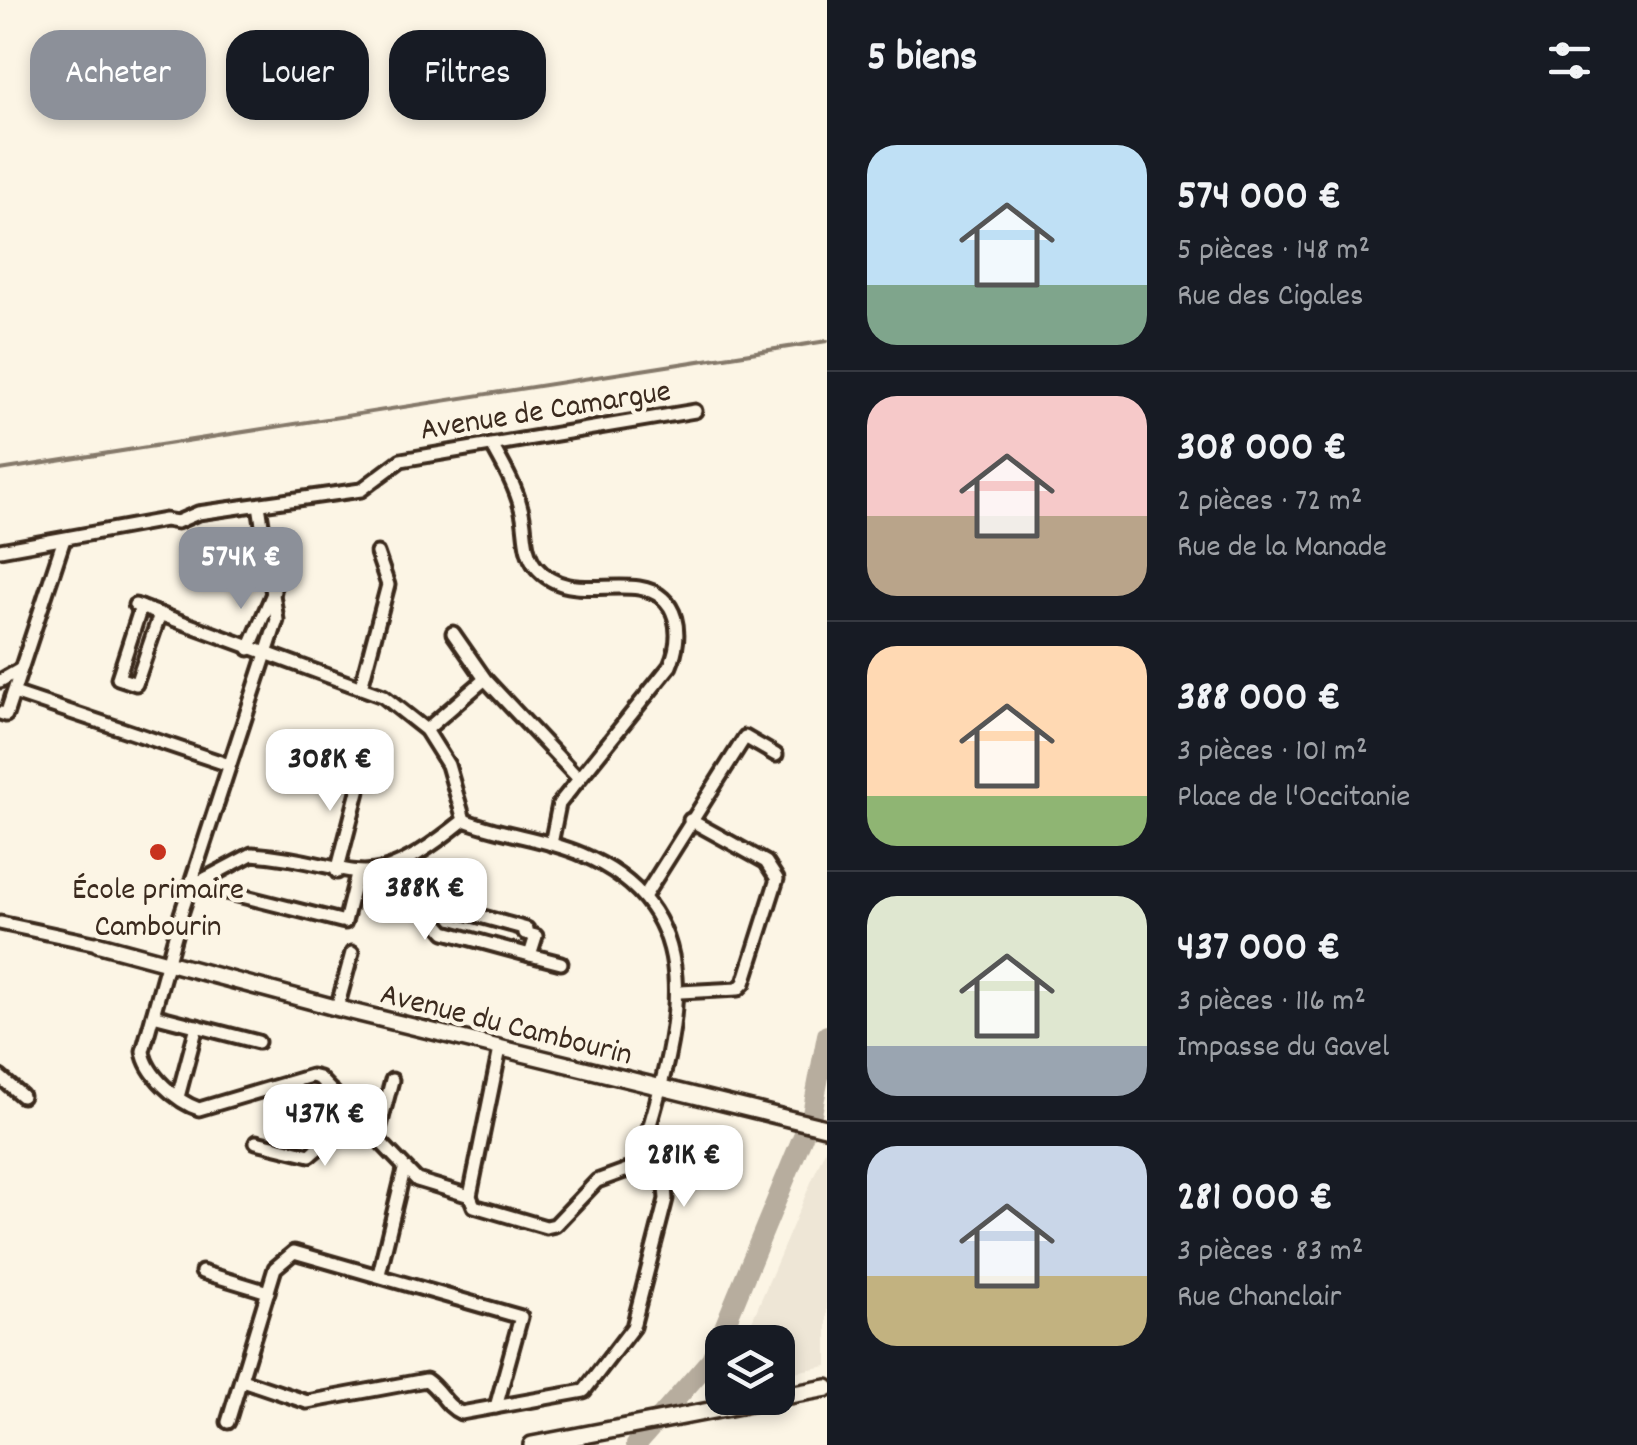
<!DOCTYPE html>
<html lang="fr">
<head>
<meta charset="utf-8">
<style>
	:root { --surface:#171b24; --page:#20242c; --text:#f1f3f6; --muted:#9ea1a6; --line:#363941; --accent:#8c9099 }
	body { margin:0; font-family:Dekko,sans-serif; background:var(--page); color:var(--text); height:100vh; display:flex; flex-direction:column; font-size:38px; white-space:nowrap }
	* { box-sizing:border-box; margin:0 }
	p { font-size:32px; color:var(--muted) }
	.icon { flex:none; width:55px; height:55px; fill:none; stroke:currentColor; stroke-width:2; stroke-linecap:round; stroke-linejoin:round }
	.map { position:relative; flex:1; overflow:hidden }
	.drawer { display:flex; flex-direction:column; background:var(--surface); width:810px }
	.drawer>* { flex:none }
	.banner { position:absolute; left:30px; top:30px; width:645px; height:90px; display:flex; gap:20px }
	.controls { position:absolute; left:705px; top:1325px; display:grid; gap:20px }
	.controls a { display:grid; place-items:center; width:90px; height:90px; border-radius:20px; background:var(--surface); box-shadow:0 5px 15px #0003; font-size:50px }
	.price { position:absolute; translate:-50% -85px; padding:0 22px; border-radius:20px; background:#fff; color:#222; font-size:32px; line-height:65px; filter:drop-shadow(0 2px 5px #0008) }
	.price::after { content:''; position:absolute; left:50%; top:60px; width:30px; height:22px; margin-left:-15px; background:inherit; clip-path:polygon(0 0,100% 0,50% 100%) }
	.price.current { background:var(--accent); color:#fff }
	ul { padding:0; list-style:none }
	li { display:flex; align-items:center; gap:30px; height:250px; padding:0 40px }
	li+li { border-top:2px solid var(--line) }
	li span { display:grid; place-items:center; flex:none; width:280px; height:200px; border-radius:30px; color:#555 }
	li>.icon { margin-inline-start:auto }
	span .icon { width:120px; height:120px; fill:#fffc; stroke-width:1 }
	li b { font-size:42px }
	h2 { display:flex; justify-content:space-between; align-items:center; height:120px; padding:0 40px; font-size:42px }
	.pill { padding:0 35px; border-radius:30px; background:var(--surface); box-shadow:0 5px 15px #0003; font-size:35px; line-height:90px }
	.pill.current { background:var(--accent); color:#fff }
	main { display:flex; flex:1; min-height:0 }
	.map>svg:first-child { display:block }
	.built { fill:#eee6d6 }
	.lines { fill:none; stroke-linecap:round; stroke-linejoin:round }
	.stream { stroke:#85796b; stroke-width:4 }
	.river { stroke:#b7ad9e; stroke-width:20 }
	.minor-casing { stroke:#3b2a1e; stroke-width:19 }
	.tertiary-casing { stroke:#3b2a1e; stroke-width:21 }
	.secondary-casing { stroke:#3b2a1e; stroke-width:22 }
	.minor { stroke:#fcf5e5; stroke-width:11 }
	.tertiary { stroke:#fcf5e5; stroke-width:14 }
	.secondary { stroke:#fcf5e5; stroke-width:15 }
	.poi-dot { fill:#c8321e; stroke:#fcf5e5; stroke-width:4 }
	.labels { text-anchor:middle; stroke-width:9; stroke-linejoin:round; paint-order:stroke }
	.street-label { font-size:32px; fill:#3b2a1e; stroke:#fcf5e5 }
	.poi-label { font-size:32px; fill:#3b2a1e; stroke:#fcf5e5 }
</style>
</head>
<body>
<main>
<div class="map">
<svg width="827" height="1445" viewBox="0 0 827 1445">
	<rect width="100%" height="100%" fill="#fcf5e5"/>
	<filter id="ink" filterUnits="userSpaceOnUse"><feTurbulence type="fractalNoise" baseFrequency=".01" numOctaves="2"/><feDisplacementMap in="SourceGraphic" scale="20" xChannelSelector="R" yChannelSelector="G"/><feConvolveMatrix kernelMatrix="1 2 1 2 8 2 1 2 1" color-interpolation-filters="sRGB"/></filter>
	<g filter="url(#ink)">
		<path class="built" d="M 827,1145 L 827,1366 L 778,1375 L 778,1342 L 743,1342 Z"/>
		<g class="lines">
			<path class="stream" d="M 0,470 L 827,341"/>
			<path class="river" d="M 636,1445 L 711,1359 L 812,1114 L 827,1035"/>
			<g class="minor-casing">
				<g id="minor">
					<path d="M 492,445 C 503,465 515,485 521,508 C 527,528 522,549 536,567 C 563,599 604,583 639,588 C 680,594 683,636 670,666 L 559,804 L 551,844"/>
					<path d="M 259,505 L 277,620 L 181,914 L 143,1051 C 146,1074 177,1102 199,1109 L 311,1076 L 319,1078 L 417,1180 L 470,1196"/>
					<path d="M 0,550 L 165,520 L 177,522 L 198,513 L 361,490 L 401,460 L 695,411"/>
					<path d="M 135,605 L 383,696 L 426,730 L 448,765 L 464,820 C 359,905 364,862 252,854 L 201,881 L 193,879"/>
					<path d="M 141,607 L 118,678 L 136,684 L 160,614"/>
					<path d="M 453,633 L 485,679 L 578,778"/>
					<path d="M 249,649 L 274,591"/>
					<path d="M 0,681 L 21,669"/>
					<path d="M 361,687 L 388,585 L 377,553"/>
					<path d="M 14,693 L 229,765"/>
					<path d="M 0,713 L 6,715 L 64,539"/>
					<path d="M 426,730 L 485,679"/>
					<path d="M 398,867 L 424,907"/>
					<path d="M 337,872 L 364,768"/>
					<path d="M 207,878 L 214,889 L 341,921"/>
					<path d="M 644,897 L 745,737 L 776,755"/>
					<path d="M 436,904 L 527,929 L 525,933 L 536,936 L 530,955 L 445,932 L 424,907 Z"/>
					<path d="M 345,922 L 357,874"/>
					<path d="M 0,923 L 98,944"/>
					<path d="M 530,955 L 561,963"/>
					<path d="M 680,992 L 738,989 L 744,983 L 777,879 L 766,862 L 690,820"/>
					<path d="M 337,1008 L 352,953"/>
					<path d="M 153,1015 L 258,1042"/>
					<path d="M 500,1049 L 470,1196 L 474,1206 L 546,1227 L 555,1225 L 597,1181 L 638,1166"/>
					<path d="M 0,1077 L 22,1096"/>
					<path d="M 178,1097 L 197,1026"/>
					<path d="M 377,1137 L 392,1080"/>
					<path d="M 256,1142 L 310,1155 L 317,1149 L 333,1092"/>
					<path d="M 202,1272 L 268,1292"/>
					<path d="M 379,1274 L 404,1170"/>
					<path d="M 242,1380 L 307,1402 L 426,1380 C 441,1390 445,1406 461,1413 L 584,1391 L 633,1327 L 666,1199 L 665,1187 L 638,1166 C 670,1053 725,915 581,854 C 544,838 502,835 464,820"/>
					<path d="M 228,1422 L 275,1268 L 294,1252 L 521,1317 L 496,1407"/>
				</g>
			</g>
			<g class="tertiary-casing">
				<path id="tertiary" d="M 98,944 L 337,1008 L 827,1128"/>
			</g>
			<g class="secondary-casing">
				<g id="secondary">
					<path d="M 778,1397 L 827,1388"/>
					<path d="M 532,1445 L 777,1398"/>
				</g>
			</g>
			<use href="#minor" class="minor"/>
			<use href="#tertiary" class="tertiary"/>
			<use href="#secondary" class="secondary"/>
		</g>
	</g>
	<circle class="poi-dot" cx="158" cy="852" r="10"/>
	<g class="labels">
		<g class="street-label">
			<text transform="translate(545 408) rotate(-9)" y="11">Avenue de Camargue</text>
			<text transform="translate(507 1022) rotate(14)" y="11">Avenue du Cambourin</text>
		</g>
		<g class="poi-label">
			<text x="158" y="898">École primaire<tspan x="158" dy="37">Cambourin</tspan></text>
		</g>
	</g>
</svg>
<div class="controls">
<a><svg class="icon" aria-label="layers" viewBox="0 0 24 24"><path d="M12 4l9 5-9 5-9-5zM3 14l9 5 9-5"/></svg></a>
</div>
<b class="price current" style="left:241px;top:612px">574K €</b>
<b class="price" style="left:330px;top:814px">308K €</b>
<b class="price" style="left:425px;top:943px">388K €</b>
<b class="price" style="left:325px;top:1169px">437K €</b>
<b class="price" style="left:684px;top:1210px">281K €</b>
<div class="banner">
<a class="pill current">Acheter</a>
<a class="pill">Louer</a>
<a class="pill">Filtres</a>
</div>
</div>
<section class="drawer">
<h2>5 biens<svg class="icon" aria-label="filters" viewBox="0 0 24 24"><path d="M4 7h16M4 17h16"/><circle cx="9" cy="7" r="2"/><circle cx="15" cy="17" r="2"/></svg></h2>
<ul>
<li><span style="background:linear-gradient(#bfe0f5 70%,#7fa58c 0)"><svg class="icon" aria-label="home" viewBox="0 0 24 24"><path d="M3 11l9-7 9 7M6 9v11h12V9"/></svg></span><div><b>574 000 €</b><p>5 pièces · 148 m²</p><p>Rue des Cigales</p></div></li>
<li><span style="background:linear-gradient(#f6c9c9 60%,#b9a48a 0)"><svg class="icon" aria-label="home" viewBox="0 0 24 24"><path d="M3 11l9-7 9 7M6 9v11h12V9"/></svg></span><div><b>308 000 €</b><p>2 pièces · 72 m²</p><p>Rue de la Manade</p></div></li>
<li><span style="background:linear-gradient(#ffd9b3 75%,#8fb573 0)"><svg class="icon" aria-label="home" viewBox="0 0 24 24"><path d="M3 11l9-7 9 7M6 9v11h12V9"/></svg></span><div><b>388 000 €</b><p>3 pièces · 101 m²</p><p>Place de l'Occitanie</p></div></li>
<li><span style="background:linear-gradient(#dfe7d0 75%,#9aa5b1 0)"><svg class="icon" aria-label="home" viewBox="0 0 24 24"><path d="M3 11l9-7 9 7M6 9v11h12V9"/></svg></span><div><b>437 000 €</b><p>3 pièces · 116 m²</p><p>Impasse du Gavel</p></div></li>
<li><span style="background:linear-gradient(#c9d6e8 65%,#c2b280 0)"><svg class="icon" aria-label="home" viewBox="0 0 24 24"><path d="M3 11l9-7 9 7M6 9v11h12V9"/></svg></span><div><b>281 000 €</b><p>3 pièces · 83 m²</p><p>Rue Chanclair</p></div></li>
</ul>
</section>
</main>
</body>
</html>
